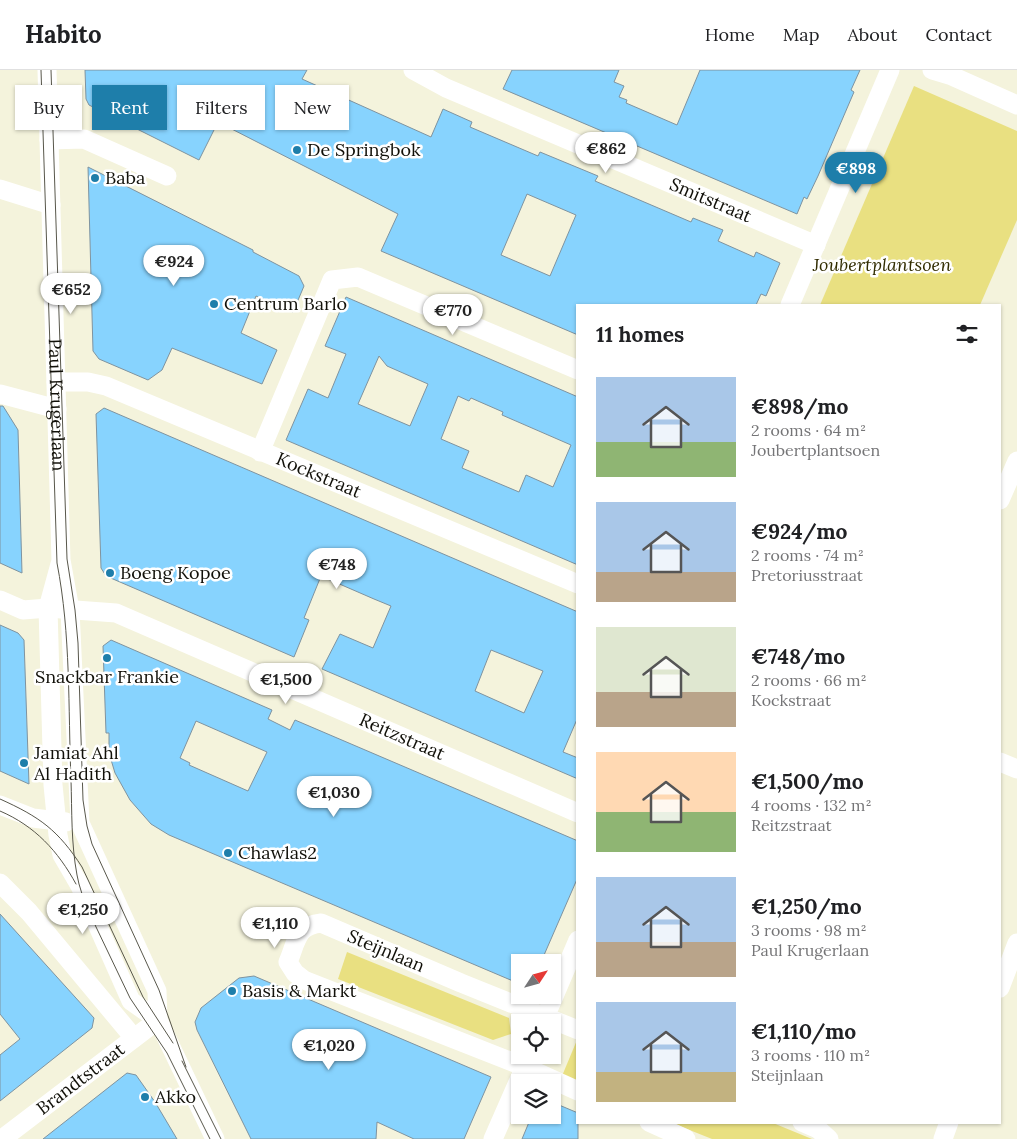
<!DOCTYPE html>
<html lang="en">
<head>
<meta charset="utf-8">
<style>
	:root { --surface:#fff; --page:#f2f2f2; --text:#202124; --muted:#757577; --line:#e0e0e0; --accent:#1e7eaa }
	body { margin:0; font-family:Lora,serif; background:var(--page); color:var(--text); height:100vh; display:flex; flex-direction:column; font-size:19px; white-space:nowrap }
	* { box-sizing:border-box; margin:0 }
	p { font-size:16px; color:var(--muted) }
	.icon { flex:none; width:28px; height:28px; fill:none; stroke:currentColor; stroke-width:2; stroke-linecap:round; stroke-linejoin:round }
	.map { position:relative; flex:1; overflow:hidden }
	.drawer { position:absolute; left:576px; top:234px; width:425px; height:820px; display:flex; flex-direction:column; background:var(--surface); border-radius:0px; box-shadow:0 1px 4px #0004 }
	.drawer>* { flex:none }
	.top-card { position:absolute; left:15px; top:15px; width:475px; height:45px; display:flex; gap:10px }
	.needle { width:32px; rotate:54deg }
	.buttons { position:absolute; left:511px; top:884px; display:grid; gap:10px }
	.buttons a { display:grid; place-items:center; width:50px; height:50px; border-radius:0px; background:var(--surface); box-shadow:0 1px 4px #0004; font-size:25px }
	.price { position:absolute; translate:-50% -42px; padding:0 11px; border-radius:18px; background:#fff; color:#222; font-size:16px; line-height:32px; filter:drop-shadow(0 1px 2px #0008) }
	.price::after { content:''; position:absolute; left:50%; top:30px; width:15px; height:11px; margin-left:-8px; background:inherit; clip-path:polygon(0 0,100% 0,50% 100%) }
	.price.selected { background:var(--accent); color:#fff }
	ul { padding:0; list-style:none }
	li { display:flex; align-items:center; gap:15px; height:125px; padding:0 20px }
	li span { display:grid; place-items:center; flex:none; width:140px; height:100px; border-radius:0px; color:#555 }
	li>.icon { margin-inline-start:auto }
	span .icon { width:60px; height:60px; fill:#fffc; stroke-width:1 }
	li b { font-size:21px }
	h2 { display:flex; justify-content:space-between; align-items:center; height:60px; padding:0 20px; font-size:21px }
	.tag { padding:0 18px; border-radius:0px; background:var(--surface); box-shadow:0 1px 4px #0004; font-size:18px; line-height:45px }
	.tag.selected { background:var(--accent); color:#fff }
	header { display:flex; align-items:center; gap:30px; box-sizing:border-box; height:70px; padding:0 25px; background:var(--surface); border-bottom:1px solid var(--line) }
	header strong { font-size:24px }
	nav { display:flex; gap:28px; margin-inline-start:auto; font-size:18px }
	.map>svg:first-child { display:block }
	.green { fill:#e9e081 }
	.building { fill:#87d3fe; stroke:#7f939f; fill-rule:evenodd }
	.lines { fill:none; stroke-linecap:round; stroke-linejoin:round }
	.street { stroke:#fff; stroke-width:19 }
	.tram { stroke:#58574b; stroke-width:1 }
	.poi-dot { fill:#1e7eaa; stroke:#fff; stroke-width:2 }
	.labels { text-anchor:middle; stroke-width:5; stroke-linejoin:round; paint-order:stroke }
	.poi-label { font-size:18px; fill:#111009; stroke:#fff; text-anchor:start }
	.street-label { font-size:18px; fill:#111009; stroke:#fff }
	.park-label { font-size:18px; font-style:italic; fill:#322d02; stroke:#fff }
</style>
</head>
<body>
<header>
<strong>Habito</strong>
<nav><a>Home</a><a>Map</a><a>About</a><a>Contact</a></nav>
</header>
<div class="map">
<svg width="1017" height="1069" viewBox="0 0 1017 1069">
	<rect width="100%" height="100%" fill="#f4f3dc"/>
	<g class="green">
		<path d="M 914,16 L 1017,61 L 1017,150 L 980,235 L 820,235 Z"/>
		<path d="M 347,882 L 509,948 L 511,964 L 493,970 L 338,909 Z"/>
		<path d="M 577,970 L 578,970 L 577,1013 L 562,1006 Z"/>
		<path d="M 672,1053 L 773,1053 L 812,1069 L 712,1069 Z"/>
	</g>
	<g class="building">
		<path d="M 85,0 L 307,0 L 302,9 L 431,67 L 443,39 L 472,52 L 470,57 L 538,86 L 540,82 L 598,106 L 595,111 L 691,152 L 693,148 L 723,160 L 718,171 L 754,187 L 756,182 L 780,193 L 766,226 L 761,224 L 756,235 L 578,235 L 578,265 L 381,181 L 398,144 L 218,52 L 199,90 L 89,35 L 86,29 ZM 527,124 L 576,145 L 550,206 L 501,185 Z"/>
		<path d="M 512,0 L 619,0 L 614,12 L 624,16 L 619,27 L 627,30 L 626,33 L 677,55 L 700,0 L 860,0 L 851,20 L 854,22 L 818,106 L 807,129 L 804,127 L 797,144 L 503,19 Z"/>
		<path d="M 88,97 L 253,180 L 253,182 L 299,206 L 304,216 L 293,242 L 256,226 L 241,263 L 277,280 L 262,314 L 172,278 L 162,300 L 148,310 L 99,289 L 93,281 Z"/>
		<path d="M 346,227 L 578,327 L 578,495 L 286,370 L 308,319 L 328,328 L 346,284 L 325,276 ZM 379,286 L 387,296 L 428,314 L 410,356 L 358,334 ZM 458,326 L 469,331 L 471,328 L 503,342 L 502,345 L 571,375 L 553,417 L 526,405 L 519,422 L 462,398 L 469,381 L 441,369 Z"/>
		<path d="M 0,336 L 3,336 L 18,360 L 22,503 L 0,493 Z"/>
		<path d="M 104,338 L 578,542 L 578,647 L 563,682 L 578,688 L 578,709 L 322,599 L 340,564 L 373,578 L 391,536 L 374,529 L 321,506 L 304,548 L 309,550 L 294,587 L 106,506 L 101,498 L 96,344 ZM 491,580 L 543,601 L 524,643 L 475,621 Z"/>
		<path d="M 0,555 L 18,563 L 24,570 L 29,714 L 0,701 Z"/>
		<path d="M 111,570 L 272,640 L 268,649 L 290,660 L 295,650 L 578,771 L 578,807 L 541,892 L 520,892 L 520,914 L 169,765 L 151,754 L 130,730 L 115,703 L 109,683 L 109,663 L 106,663 L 103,576 ZM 196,651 L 267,682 L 248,721 L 189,695 L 190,693 L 180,688 Z"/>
		<path d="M 0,844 L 94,948 L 92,958 L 0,1031 L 0,985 L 20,969 L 0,944 Z"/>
		<path d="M 254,906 L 491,1007 L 464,1069 L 414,1069 L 377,1052 L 376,1069 L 251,1069 L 197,960 L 195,952 L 201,938 L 239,908 Z"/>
		<path d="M 127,1003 L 136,1005 L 155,1032 L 177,1069 L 43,1069 Z"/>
		<path d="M 552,1032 L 578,1043 L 578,1069 L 522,1069 L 532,1045 L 552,1045 Z"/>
	</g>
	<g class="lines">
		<g class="street">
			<path id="s1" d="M 47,0 L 61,490 L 70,540 L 80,753 L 157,921 L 158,950 L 215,1069"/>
			<path id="s2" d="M 413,0 L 446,18 L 816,175"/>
			<path d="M 932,0 L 952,6 L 1017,35"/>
			<path d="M 49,70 L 84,69 L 167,106"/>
			<path d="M 0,119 L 51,135"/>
			<path d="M 790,235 L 890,0"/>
			<path id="s3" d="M 56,312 L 88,312 L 106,316 L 578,514"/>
			<path d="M 0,324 L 57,339"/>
			<path d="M 260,382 L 332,210 L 358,207 L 578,300"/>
			<path d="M 1000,430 L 1017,391"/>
			<path d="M 60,494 L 48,538 L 53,715 L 58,765 L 62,785 L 80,816 L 131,931 L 158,950"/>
			<path id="s4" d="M 0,530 L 23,540 L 48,538 L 116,543 L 578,743"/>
			<path d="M 1000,692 L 1017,699"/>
			<path d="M 0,735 L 33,748 L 66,752"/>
			<path d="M 0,813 L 29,842 L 134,968"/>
			<path d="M 1000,918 L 1017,873"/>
			<path d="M 543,952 L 578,870"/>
			<path d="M 578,960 L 461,913 L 321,853 C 296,856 297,871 288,892 L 295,903 L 304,910 L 525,997 L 578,1021"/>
			<path d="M 649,1052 L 686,1069"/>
			<path d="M 802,1052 L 818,1059 L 829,1069"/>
			<path id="s5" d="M 2,1069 L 158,950"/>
			<path d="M 493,1069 L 530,985"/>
			<path d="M 943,1069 L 949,1052"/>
		</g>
		<g class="tram">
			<path d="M 41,0 L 57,493 C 71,565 68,637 71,710 C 72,741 71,773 77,805 C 79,817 84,829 88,841"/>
			<path d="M 51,0 L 67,489 L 75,540 L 78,573 L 83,730 L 87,756 L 92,774 L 159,920 L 186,997"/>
			<path d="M 0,729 C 40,747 58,760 82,797 L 143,927 L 173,973"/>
			<path d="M 0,741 C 35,756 58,781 76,814"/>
			<path d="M 86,836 L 130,928 L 167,983 L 210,1069"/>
			<path d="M 182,991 L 221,1069"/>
		</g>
	</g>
	<g class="poi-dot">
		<circle cx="297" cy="80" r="5"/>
		<circle cx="95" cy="108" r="5"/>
		<circle cx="214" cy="234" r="5"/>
		<circle cx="110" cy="503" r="5"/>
		<circle cx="107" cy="588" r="5"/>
		<circle cx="24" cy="693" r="5"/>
		<circle cx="228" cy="783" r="5"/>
		<circle cx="232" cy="921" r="5"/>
		<circle cx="145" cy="1027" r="5"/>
	</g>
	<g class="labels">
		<g class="poi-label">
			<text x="307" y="86">De Springbok</text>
			<text x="105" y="114">Baba</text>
			<text x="224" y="240">Centrum Barlo</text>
			<text x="120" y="509">Boeng Kopoe</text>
			<text x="107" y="613" text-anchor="middle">Snackbar Frankie</text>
			<text x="34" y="689">Jamiat Ahl<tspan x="34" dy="21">Al Hadith</tspan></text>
			<text x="238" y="789">Chawlas2</text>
			<text x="242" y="927">Basis &amp; Markt</text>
			<text x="155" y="1033">Akko</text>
		</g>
		<g class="street-label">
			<text dy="6" stroke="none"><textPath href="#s2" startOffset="325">Smitstraat</textPath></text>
			<text dy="6" stroke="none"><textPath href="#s1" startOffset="335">Paul Krugerlaan</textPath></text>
			<text dy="6" stroke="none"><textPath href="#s3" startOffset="281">Kockstraat</textPath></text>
			<text dy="6" stroke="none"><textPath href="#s4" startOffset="430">Reitzstraat</textPath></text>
			<text transform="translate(386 881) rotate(23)" y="6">Steijnlaan</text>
			<text dy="6" stroke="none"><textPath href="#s5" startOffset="99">Brandtstraat</textPath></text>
		</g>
		<g class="park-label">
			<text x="882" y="201">Joubertplantsoen</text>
		</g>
	</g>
</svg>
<div class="buttons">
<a><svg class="needle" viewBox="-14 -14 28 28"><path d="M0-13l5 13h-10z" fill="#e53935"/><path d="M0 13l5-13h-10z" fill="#757577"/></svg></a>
<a><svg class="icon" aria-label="locate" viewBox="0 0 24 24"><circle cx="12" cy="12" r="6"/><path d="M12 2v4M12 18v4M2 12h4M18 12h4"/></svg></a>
<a><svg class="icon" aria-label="layers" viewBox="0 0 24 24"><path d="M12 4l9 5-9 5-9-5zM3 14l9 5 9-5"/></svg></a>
</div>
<b class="price" style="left:606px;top:104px">€862</b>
<b class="price selected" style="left:856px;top:124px">€898</b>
<b class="price" style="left:174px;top:217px">€924</b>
<b class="price" style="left:71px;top:245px">€652</b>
<b class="price" style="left:453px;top:266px">€770</b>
<b class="price" style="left:337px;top:520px">€748</b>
<b class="price" style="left:286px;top:635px">€1,500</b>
<b class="price" style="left:334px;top:748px">€1,030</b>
<b class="price" style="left:83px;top:865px">€1,250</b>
<b class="price" style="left:275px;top:879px">€1,110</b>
<b class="price" style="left:329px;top:1001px">€1,020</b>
<div class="top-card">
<a class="tag">Buy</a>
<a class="tag selected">Rent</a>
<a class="tag">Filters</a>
<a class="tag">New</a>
</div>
<section class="drawer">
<h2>11 homes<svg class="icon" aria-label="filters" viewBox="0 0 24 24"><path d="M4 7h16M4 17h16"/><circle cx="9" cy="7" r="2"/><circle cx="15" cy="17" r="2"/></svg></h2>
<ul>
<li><span style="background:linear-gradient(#a9c7e8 65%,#8fb573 0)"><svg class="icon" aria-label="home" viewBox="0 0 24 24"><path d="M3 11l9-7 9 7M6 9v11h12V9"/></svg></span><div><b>€898/mo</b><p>2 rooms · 64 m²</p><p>Joubertplantsoen</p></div></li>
<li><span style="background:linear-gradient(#a9c7e8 70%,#b9a48a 0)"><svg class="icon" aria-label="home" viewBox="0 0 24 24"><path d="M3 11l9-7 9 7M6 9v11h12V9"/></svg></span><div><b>€924/mo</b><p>2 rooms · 74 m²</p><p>Pretoriusstraat</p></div></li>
<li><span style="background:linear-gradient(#dfe7d0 65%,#b9a48a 0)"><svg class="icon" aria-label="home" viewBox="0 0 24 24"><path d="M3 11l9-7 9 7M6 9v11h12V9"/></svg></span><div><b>€748/mo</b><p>2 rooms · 66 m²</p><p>Kockstraat</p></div></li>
<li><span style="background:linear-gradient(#ffd9b3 60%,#8fb573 0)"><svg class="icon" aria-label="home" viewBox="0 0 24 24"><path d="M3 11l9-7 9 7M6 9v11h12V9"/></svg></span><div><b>€1,500/mo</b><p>4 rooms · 132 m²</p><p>Reitzstraat</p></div></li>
<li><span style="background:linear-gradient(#a9c7e8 65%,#b9a48a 0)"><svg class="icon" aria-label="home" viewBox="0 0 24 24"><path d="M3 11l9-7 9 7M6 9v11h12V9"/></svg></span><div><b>€1,250/mo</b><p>3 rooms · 98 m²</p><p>Paul Krugerlaan</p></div></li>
<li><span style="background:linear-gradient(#a9c7e8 70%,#c2b280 0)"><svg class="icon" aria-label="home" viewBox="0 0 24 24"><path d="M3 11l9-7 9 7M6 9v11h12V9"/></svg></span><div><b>€1,110/mo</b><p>3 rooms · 110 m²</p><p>Steijnlaan</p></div></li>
</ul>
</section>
</div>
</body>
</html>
